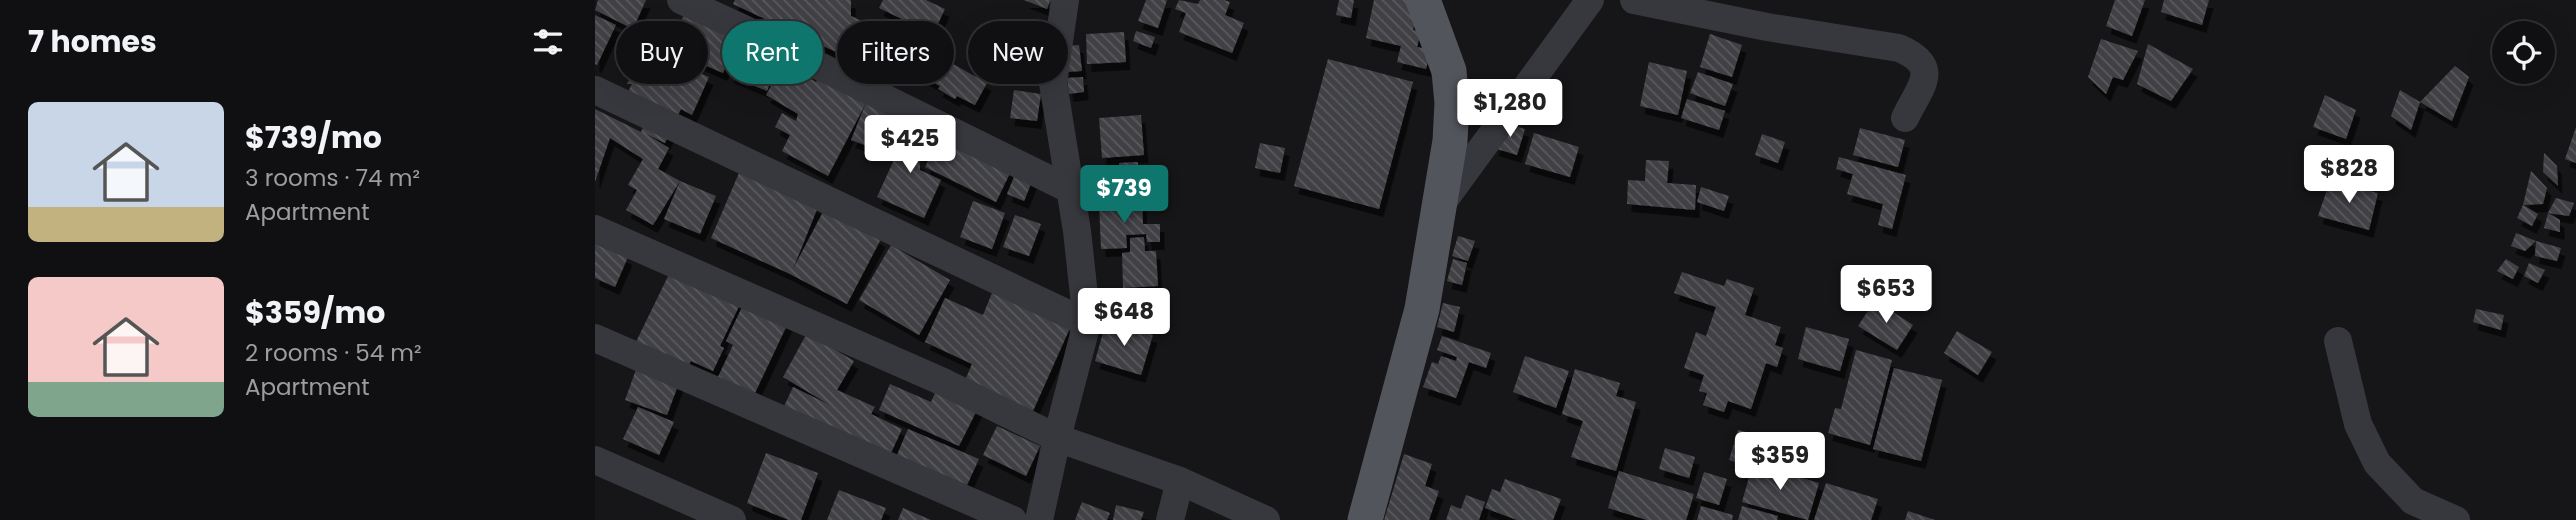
<!DOCTYPE html>
<html lang="en">
<head>
<meta charset="utf-8">
<style>
	:root { --surface:#101012; --page:#1e1e20; --text:#f1f3f6; --muted:#9c9d9f; --line:#303032; --accent:#0f766e }
	body { margin:0; font-family:Poppins,sans-serif; background:var(--page); color:var(--text); height:100vh; display:flex; flex-direction:column; font-size:26px; white-space:nowrap }
	* { box-sizing:border-box; margin:0 }
	p { font-size:23px; color:var(--muted) }
	.icon { flex:none; width:38px; height:38px; fill:none; stroke:currentColor; stroke-width:2; stroke-linecap:round; stroke-linejoin:round }
	.map { position:relative; flex:1; overflow:hidden }
	.sheet { display:flex; flex-direction:column; background:var(--surface); width:595px }
	.sheet>* { flex:none }
	.banner { position:absolute; left:21px; top:21px; width:665px; height:63px; display:flex; gap:14px }
	.buttons { position:absolute; left:1897px; top:21px; display:grid; gap:14px }
	.buttons a { display:grid; place-items:center; width:63px; height:63px; border-radius:50%; background:var(--surface); box-shadow:0 7px 28px #0002,0 0 0 2px var(--line); font-size:35px }
	.price { position:absolute; translate:-50% -60px; padding:0 16px; border-radius:7px; background:#fff; color:#222; font-size:23px; line-height:46px; filter:drop-shadow(0 2px 4px #0008) }
	.price::after { content:''; position:absolute; left:50%; top:42px; width:21px; height:16px; margin-left:-10px; background:inherit; clip-path:polygon(0 0,100% 0,50% 100%) }
	.price.on { background:var(--accent); color:#fff }
	ul { padding:0; list-style:none }
	li { display:flex; align-items:center; gap:21px; height:175px; padding:0 28px }
	li span { display:grid; place-items:center; flex:none; width:196px; height:140px; border-radius:10px; color:#555 }
	li>.icon { margin-inline-start:auto }
	span .icon { width:84px; height:84px; fill:#fffc; stroke-width:1 }
	li b { font-size:30px }
	h2 { display:flex; justify-content:space-between; align-items:center; height:84px; padding:0 28px; font-size:30px }
	.pill { padding:0 24px; border-radius:32px; background:var(--surface); box-shadow:0 7px 28px #0002,0 0 0 2px var(--line); font-size:24px; line-height:63px }
	.pill.on { background:var(--accent); color:#fff }
	main { display:flex; flex:1; min-height:0 }
	.map>svg:first-child { display:block }
	.building { fill:url(#building-back-hatch); filter:url(#shadow) }
	.lines { fill:none; stroke-linecap:round; stroke-linejoin:round }
	.minor { stroke:#37383d; stroke-width:28 }
	.major { stroke:#53555c; stroke-width:35 }
</style>
</head>
<body>
<main>
<section class="sheet">
<h2>7 homes<svg class="icon" aria-label="filters" viewBox="0 0 24 24"><path d="M4 7h16M4 17h16"/><circle cx="9" cy="7" r="2"/><circle cx="15" cy="17" r="2"/></svg></h2>
<ul>
<li><span style="background:linear-gradient(#c9d6e8 75%,#c2b280 0)"><svg class="icon" aria-label="home" viewBox="0 0 24 24"><path d="M3 11l9-7 9 7M6 9v11h12V9"/></svg></span><div><b>$739/mo</b><p>3 rooms · 74 m²</p><p>Apartment</p></div></li>
<li><span style="background:linear-gradient(#f6c9c9 75%,#7fa58c 0)"><svg class="icon" aria-label="home" viewBox="0 0 24 24"><path d="M3 11l9-7 9 7M6 9v11h12V9"/></svg></span><div><b>$359/mo</b><p>2 rooms · 54 m²</p><p>Apartment</p></div></li>
</ul>
</section>
<div class="map">
<svg width="1981" height="520" viewBox="0 0 1981 520">
	<defs>
		<pattern id="building-back-hatch" width="6" height="6" patternUnits="userSpaceOnUse" patternTransform="scale(1.75)"><rect width="6" height="6" fill="#404145"/><path d="M-1 5l2 2M0 0l6 6M5-1l2 2" fill="none" stroke="#595a5e"/></pattern>
		<filter id="shadow"><feDropShadow dx="4.5" dy="8" stdDeviation="0" flood-color="#0009"/></filter>
	</defs>
	<rect width="100%" height="100%" fill="#161618"/>
	<g class="building">
		<path d="M 3,0 L 51,0 L 38,29 L 0,10 Z"/>
		<path d="M 140,0 L 256,0 L 256,16 L 299,35 L 297,38 L 315,48 L 306,67 L 287,56 L 282,71 L 138,4 Z"/>
		<path d="M 288,0 L 331,0 L 350,9 L 338,34 L 284,8 Z"/>
		<path d="M 429,0 L 463,0 L 462,3 L 455,1 L 452,9 Z"/>
		<path d="M 551,0 L 572,0 L 563,28 L 543,21 Z"/>
		<path d="M 584,0 L 603,4 L 605,0 L 629,0 L 635,2 L 630,15 L 649,23 L 637,53 L 584,32 L 591,13 L 580,9 Z"/>
		<path d="M 744,0 L 759,0 L 756,18 L 741,15 Z"/>
		<path d="M 779,0 L 825,0 L 818,30 L 826,32 L 822,47 L 836,50 L 831,69 L 802,62 L 806,46 L 771,38 Z"/>
		<path d="M 1520,0 L 1550,0 L 1537,36 L 1511,26 Z"/>
		<path d="M 1569,0 L 1614,0 L 1607,25 L 1566,12 Z"/>
		<path d="M 89,14 L 143,36 L 128,73 L 74,50 Z"/>
		<path d="M 0,15 L 21,25 L 2,65 L 0,64 Z"/>
		<path d="M 541,31 L 560,37 L 556,48 L 538,41 Z"/>
		<path d="M 529,32 L 531,62 L 492,64 L 491,34 Z"/>
		<path d="M 1115,34 L 1147,45 L 1137,77 L 1105,67 Z"/>
		<path d="M 1506,39 L 1543,51 L 1528,80 L 1518,77 L 1511,94 L 1493,77 Z"/>
		<path d="M 53,44 L 91,67 L 114,77 L 97,115 L 86,109 L 70,143 L 51,134 L 74,148 L 63,169 L 85,181 L 58,225 L 31,210 L 42,190 L 33,185 L 48,159 L 15,138 L 0,182 L 0,109 L 46,132 L 54,114 L 28,101 L 37,84 L 32,84 Z"/>
		<path d="M 147,44 L 184,60 L 172,91 L 134,75 Z"/>
		<path d="M 1553,44 L 1598,69 L 1576,101 L 1542,84 Z"/>
		<path d="M 484,45 L 487,71 L 470,72 L 468,46 Z"/>
		<path d="M 340,54 L 392,83 L 380,105 L 362,96 L 360,99 L 343,89 L 345,86 L 328,77 Z"/>
		<path d="M 733,59 L 818,82 L 784,209 L 699,186 Z"/>
		<path d="M 1054,62 L 1092,71 L 1083,115 L 1045,106 Z"/>
		<path d="M 189,63 L 221,82 L 223,78 L 271,103 L 233,176 L 187,151 L 195,135 L 180,127 L 187,113 L 201,121 L 203,114 L 171,95 Z"/>
		<path d="M 1860,66 L 1874,77 L 1857,121 L 1825,102 Z"/>
		<path d="M 1103,72 L 1138,84 L 1130,106 L 1095,93 Z"/>
		<path d="M 488,77 L 489,92 L 474,94 L 472,78 Z"/>
		<path d="M 419,90 L 446,94 L 442,121 L 415,118 Z"/>
		<path d="M 1805,90 L 1825,102 L 1816,130 L 1796,116 Z"/>
		<path d="M 1730,95 L 1761,110 L 1751,139 L 1718,127 Z"/>
		<path d="M 1092,99 L 1130,111 L 1124,130 L 1086,118 Z"/>
		<path d="M 271,103 L 305,117 L 291,153 L 256,140 Z"/>
		<path d="M 546,115 L 549,155 L 507,158 L 504,118 Z"/>
		<path d="M 907,122 L 930,129 L 922,155 L 899,148 Z"/>
		<path d="M 308,123 L 336,133 L 328,154 L 303,151 L 325,162 L 325,170 L 346,180 L 329,218 L 282,197 L 303,151 Z"/>
		<path d="M 1981,127 L 1981,163 L 1970,159 Z"/>
		<path d="M 1265,128 L 1310,140 L 1303,167 L 1258,155 Z"/>
		<path d="M 939,133 L 984,147 L 975,177 L 930,164 Z"/>
		<path d="M 1167,134 L 1190,142 L 1183,163 L 1160,155 Z"/>
		<path d="M 345,135 L 417,169 L 401,202 L 330,167 Z"/>
		<path d="M 665,143 L 690,148 L 685,173 L 660,168 Z"/>
		<path d="M 1949,153 L 1962,166 L 1963,186 L 1948,172 Z"/>
		<path d="M 1244,157 L 1311,175 L 1297,229 L 1283,225 L 1288,204 L 1252,194 L 1258,174 L 1241,169 Z"/>
		<path d="M 1051,160 L 1074,161 L 1072,183 L 1101,185 L 1100,210 L 1032,204 L 1033,180 L 1050,181 Z"/>
		<path d="M 543,162 L 543,172 L 553,172 L 554,197 L 503,199 L 502,174 L 525,173 L 524,163 Z"/>
		<path d="M 147,166 L 223,207 L 198,269 L 229,210 L 286,239 L 252,304 L 195,274 L 116,238 Z"/>
		<path d="M 1936,171 L 1952,188 L 1948,204 L 1928,205 Z"/>
		<path d="M 421,172 L 438,179 L 429,201 L 412,194 Z"/>
		<path d="M 85,181 L 121,196 L 105,234 L 69,219 Z"/>
		<path d="M 1735,181 L 1783,193 L 1774,230 L 1723,216 Z"/>
		<path d="M 1106,187 L 1134,196 L 1129,211 L 1102,202 Z"/>
		<path d="M 1961,198 L 1979,203 L 1974,216 L 1953,213 L 1965,220 L 1965,232 L 1949,228 L 1953,213 Z"/>
		<path d="M 378,201 L 410,213 L 397,249 L 365,237 Z"/>
		<path d="M 547,202 L 548,224 L 565,224 L 565,242 L 552,242 L 551,234 L 531,235 L 532,248 L 506,249 L 504,204 Z"/>
		<path d="M 1928,205 L 1943,214 L 1937,226 L 1922,218 Z"/>
		<path d="M 420,215 L 446,224 L 434,256 L 408,247 Z"/>
		<path d="M 1921,233 L 1941,241 L 1930,251 L 1916,246 Z"/>
		<path d="M 863,236 L 880,241 L 873,261 L 857,256 Z"/>
		<path d="M 549,237 L 550,251 L 561,251 L 563,286 L 528,288 L 527,253 L 535,252 L 535,238 Z"/>
		<path d="M 1941,241 L 1966,248 L 1962,261 L 1940,256 Z"/>
		<path d="M 0,242 L 33,257 L 20,287 L 0,278 Z"/>
		<path d="M 296,245 L 355,280 L 324,335 L 264,300 Z"/>
		<path d="M 858,259 L 872,263 L 867,285 L 852,281 Z"/>
		<path d="M 1911,259 L 1924,267 L 1918,279 L 1902,271 Z"/>
		<path d="M 1934,263 L 1950,270 L 1943,283 L 1929,276 Z"/>
		<path d="M 77,268 L 146,302 L 125,346 L 129,348 L 118,371 L 96,361 L 90,372 L 37,350 Z"/>
		<path d="M 1087,272 L 1129,286 L 1132,279 L 1159,288 L 1150,315 L 1186,327 L 1180,345 L 1188,348 L 1182,367 L 1171,363 L 1156,409 L 1133,401 L 1129,412 L 1108,405 L 1112,393 L 1104,391 L 1109,375 L 1089,368 L 1101,332 L 1111,336 L 1121,307 L 1079,293 Z"/>
		<path d="M 397,293 L 475,328 L 438,411 L 370,380 L 377,364 L 330,342 L 350,298 L 388,315 Z"/>
		<path d="M 532,293 L 561,293 L 562,318 L 533,317 Z"/>
		<path d="M 1280,300 L 1318,325 L 1302,350 L 1263,326 Z"/>
		<path d="M 149,303 L 193,323 L 159,395 L 123,377 L 138,345 L 131,341 Z"/>
		<path d="M 848,303 L 865,307 L 859,332 L 842,327 Z"/>
		<path d="M 1881,309 L 1909,315 L 1906,330 L 1878,322 Z"/>
		<path d="M 511,322 L 558,335 L 546,375 L 500,361 Z"/>
		<path d="M 1211,327 L 1254,339 L 1245,371 L 1203,359 Z"/>
		<path d="M 1362,331 L 1397,352 L 1383,375 L 1349,353 Z"/>
		<path d="M 212,333 L 259,361 L 242,390 L 280,407 L 276,414 L 307,429 L 291,464 L 185,415 L 198,387 L 235,405 L 188,377 Z"/>
		<path d="M 847,336 L 896,353 L 891,368 L 874,362 L 861,398 L 828,387 L 837,362 L 843,364 L 846,356 L 861,361 L 862,357 L 842,350 Z"/>
		<path d="M 1261,350 L 1297,360 L 1275,445 L 1233,433 L 1240,408 L 1246,409 Z"/>
		<path d="M 930,356 L 974,371 L 961,408 L 918,392 Z"/>
		<path d="M 43,364 L 85,380 L 72,415 L 30,400 Z"/>
		<path d="M 1299,368 L 1347,380 L 1326,461 L 1278,449 Z"/>
		<path d="M 980,369 L 1025,383 L 1021,396 L 1041,402 L 1021,471 L 976,457 L 988,421 L 967,414 Z"/>
		<path d="M 295,384 L 336,402 L 343,386 L 384,406 L 364,446 L 284,410 Z"/>
		<path d="M 43,407 L 79,422 L 64,455 L 28,439 Z"/>
		<path d="M 402,426 L 445,446 L 431,476 L 388,455 Z"/>
		<path d="M 313,429 L 384,459 L 372,485 L 302,455 Z"/>
		<path d="M 1143,430 L 1163,435 L 1153,466 L 1134,460 Z"/>
		<path d="M 1166,438 L 1188,444 L 1182,467 L 1160,461 Z"/>
		<path d="M 1070,448 L 1100,457 L 1094,478 L 1064,469 Z"/>
		<path d="M 171,453 L 223,473 L 206,520 L 194,520 L 152,503 Z"/>
		<path d="M 809,454 L 837,464 L 830,486 L 844,491 L 834,520 L 789,520 Z"/>
		<path d="M 1158,463 L 1224,483 L 1213,520 L 1147,502 Z"/>
		<path d="M 1024,471 L 1099,494 L 1091,520 L 1052,520 L 1013,508 Z"/>
		<path d="M 1109,472 L 1132,479 L 1124,505 L 1101,498 Z"/>
		<path d="M 910,479 L 966,499 L 958,520 L 922,520 L 890,508 L 897,489 L 905,492 Z"/>
		<path d="M 1231,483 L 1283,499 L 1276,520 L 1219,520 Z"/>
		<path d="M 244,490 L 291,508 L 286,520 L 232,520 Z"/>
		<path d="M 871,495 L 890,502 L 884,520 L 851,520 L 856,505 L 866,509 Z"/>
		<path d="M 487,502 L 515,513 L 512,520 L 480,520 Z"/>
		<path d="M 521,505 L 549,512 L 546,520 L 518,520 Z"/>
		<path d="M 1106,506 L 1138,515 L 1137,520 L 1102,520 Z"/>
		<path d="M 1147,506 L 1183,516 L 1182,520 L 1143,520 Z"/>
		<path d="M 308,508 L 336,520 L 303,520 Z"/>
		<path d="M 1313,511 L 1340,520 L 1310,520 Z"/>
	</g>
	<g class="lines">
		<g class="minor">
			<path d="M 86,0 L 149,29 L 474,189"/>
			<path d="M 1039,0 L 1172,27 L 1304,48 C 1347,67 1326,85 1310,118"/>
			<path d="M 0,90 L 492,323"/>
			<path d="M 844,207 L 995,0"/>
			<path d="M 0,229 L 346,381 L 462,438 L 585,481 L 671,520"/>
			<path d="M 0,338 L 418,520"/>
			<path d="M 1743,341 L 1763,424 L 1782,463 L 1818,501 L 1861,520"/>
			<path d="M 0,460 L 137,520"/>
			<path d="M 444,520 L 462,438 L 492,323 L 482,231 L 458,83 L 470,0"/>
			<path d="M 575,520 L 585,481"/>
		</g>
		<path class="major" d="M 770,520 L 827,309 L 855,141 L 857,103 L 854,71 L 828,0"/>
	</g>
</svg>
<div class="buttons">
<a><svg class="icon" aria-label="locate" viewBox="0 0 24 24"><circle cx="12" cy="12" r="6"/><path d="M12 2v4M12 18v4M2 12h4M18 12h4"/></svg></a>
</div>
<b class="price" style="left:915px;top:139px">$1,280</b>
<b class="price" style="left:315px;top:175px">$425</b>
<b class="price" style="left:1754px;top:205px">$828</b>
<b class="price on" style="left:529px;top:225px">$739</b>
<b class="price" style="left:1291px;top:325px">$653</b>
<b class="price" style="left:529px;top:348px">$648</b>
<b class="price" style="left:1185px;top:492px">$359</b>
<div class="banner">
<a class="pill">Buy</a>
<a class="pill on">Rent</a>
<a class="pill">Filters</a>
<a class="pill">New</a>
</div>
</div>
</main>
</body>
</html>
